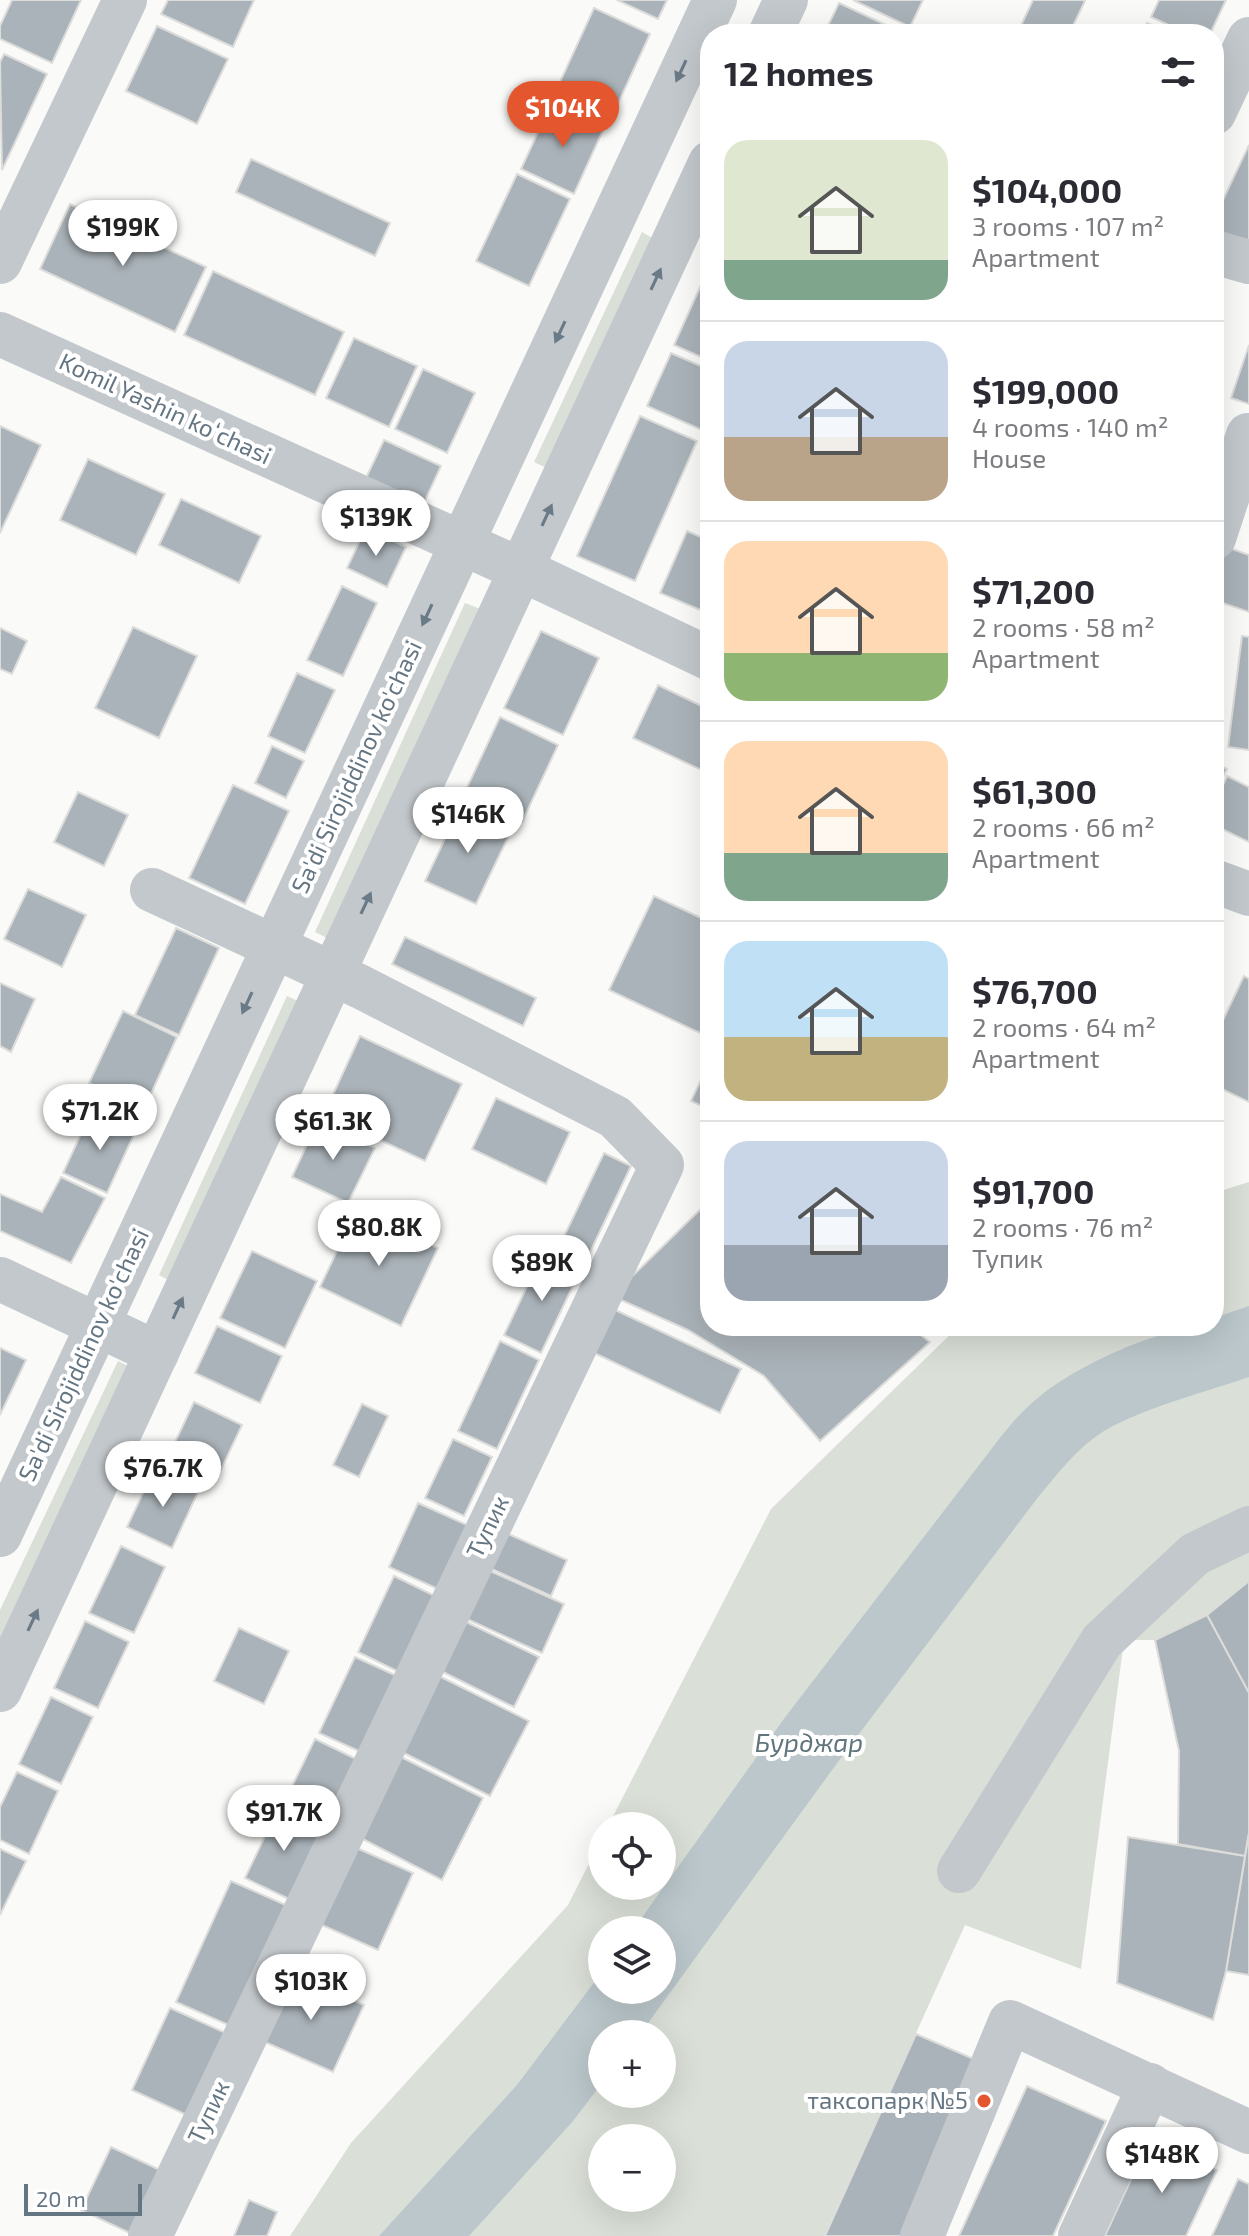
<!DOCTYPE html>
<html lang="en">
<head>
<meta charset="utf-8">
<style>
	:root { --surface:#fff; --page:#f7f7f7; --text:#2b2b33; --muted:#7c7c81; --line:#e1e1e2; --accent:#e4572e }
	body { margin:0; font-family:"Exo 2",sans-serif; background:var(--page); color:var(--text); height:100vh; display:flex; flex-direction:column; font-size:30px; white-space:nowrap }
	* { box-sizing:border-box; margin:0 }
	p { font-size:26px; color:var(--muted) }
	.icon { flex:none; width:44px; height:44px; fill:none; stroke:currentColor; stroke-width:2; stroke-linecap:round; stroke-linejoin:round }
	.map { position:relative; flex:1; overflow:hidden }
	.panel { position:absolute; left:700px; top:24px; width:524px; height:1312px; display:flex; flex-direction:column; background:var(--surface); border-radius:32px; box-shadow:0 8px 32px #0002 }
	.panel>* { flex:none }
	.fabs { position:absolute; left:588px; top:1812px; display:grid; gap:16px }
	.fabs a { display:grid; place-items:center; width:88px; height:88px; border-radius:50%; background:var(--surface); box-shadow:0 8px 32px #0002; font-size:40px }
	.scale { position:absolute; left:24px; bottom:20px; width:118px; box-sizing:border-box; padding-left:8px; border:4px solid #657683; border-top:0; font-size:22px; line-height:28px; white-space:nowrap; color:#657683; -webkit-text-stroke:6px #fff; paint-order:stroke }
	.price { position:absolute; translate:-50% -68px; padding:0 18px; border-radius:28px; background:#fff; color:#222; font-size:26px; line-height:52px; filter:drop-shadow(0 2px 4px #0008) }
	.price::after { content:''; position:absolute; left:50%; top:48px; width:24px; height:18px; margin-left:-12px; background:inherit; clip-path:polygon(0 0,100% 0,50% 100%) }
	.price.on { background:var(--accent); color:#fff }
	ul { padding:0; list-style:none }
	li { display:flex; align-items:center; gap:24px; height:200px; padding:0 24px }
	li+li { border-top:2px solid var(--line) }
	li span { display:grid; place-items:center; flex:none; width:224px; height:160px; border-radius:24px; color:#555 }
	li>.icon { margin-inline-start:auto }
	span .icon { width:96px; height:96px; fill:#fffc; stroke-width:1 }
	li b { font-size:34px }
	h2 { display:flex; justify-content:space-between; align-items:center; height:96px; padding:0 24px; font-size:34px }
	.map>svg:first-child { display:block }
	.green { fill:#dadfd7; fill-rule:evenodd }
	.water { fill:#bbc7cb }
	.building { fill:#aab3b9; stroke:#dcdcda; stroke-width:2 }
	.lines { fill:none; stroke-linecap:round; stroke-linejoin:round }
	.minor { stroke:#c3c8cc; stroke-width:44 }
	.oneway { fill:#6a7a87 }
	.poi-dot { fill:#e4572e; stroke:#fff; stroke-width:3 }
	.labels { text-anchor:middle; stroke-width:8; stroke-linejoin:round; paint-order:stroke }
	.street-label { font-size:24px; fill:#657683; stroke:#fff }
	.poi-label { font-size:24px; fill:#657683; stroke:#fff; text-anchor:end }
	.water-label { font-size:26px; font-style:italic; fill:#60757c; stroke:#fff }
</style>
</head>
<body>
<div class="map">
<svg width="1249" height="2236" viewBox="0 0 1249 2236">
	<rect width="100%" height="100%" fill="#fafaf8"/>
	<g class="green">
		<path d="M 642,232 L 657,241 L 549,469 L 534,462 Z"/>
		<path d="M 465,603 L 483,610 L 331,940 L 315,932 Z"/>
		<path d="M 287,996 L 300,1002 L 170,1281 L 159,1275 Z"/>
		<path d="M 1249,1182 L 1249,1581 L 1207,1615 L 1155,1640 L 1124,1640 L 1081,1969 L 965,1925 L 824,2236 L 290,2236 L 351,2143 L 568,1905 L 602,1838 L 602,1886 L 662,1886 L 662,1826 L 608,1826 L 771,1509 L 959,1326 L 1214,1326 L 1214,1193 ZM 602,1930 L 662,1930 L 662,1990 L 602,1990 ZM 602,2034 L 662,2034 L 662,2094 L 602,2094 ZM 602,2138 L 662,2138 L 662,2198 L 602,2198 Z"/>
		<path d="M 118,1361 L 132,1368 L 0,1648 L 0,1610 Z"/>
	</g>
	<path class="water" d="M 1249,1306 L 1249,1377 C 1206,1392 1143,1408 1104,1431 C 1078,1447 1059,1472 1039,1496 L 843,1755 L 640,2034 L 602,2034 L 602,2083 L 573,2121 L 469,2236 L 379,2236 L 517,2085 L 602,1972 L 602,1990 L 662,1990 L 662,1930 L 633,1930 L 786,1716 L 993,1447 C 1007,1429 1021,1411 1039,1397 C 1079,1364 1162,1326 1214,1326 L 1214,1318 Z"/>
	<g class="building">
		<path d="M 12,0 L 81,0 L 52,63 L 0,39 L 0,26 Z"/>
		<path d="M 168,0 L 254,0 L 233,47 L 161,14 Z"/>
		<path d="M 617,0 L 667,0 L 658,19 Z"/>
		<path d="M 853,0 L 923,0 L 910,27 Z"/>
		<path d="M 1033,0 L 1083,0 L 1085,1 L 1069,34 L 1017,34 Z"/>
		<path d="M 1159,0 L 1226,0 L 1210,34 L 1188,34 L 1151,17 Z"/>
		<path d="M 839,3 L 905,34 L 824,34 Z"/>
		<path d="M 594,8 L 650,34 L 610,121 L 554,95 Z"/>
		<path d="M 1147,23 L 1172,34 L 1142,34 Z"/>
		<path d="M 157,26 L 228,59 L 197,124 L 126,91 Z"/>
		<path d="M 4,54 L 47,74 L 2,170 L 0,62 Z"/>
		<path d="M 551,104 L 604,128 L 574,194 L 521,169 Z"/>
		<path d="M 1249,145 L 1249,246 L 1214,229 L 1214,219 Z"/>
		<path d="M 251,159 L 390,223 L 375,256 L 236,192 Z"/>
		<path d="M 517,174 L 570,199 L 529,286 L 476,261 Z"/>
		<path d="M 70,204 L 206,267 L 175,332 L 40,269 Z"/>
		<path d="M 710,265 L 710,361 L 674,345 Z"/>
		<path d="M 213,271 L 344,332 L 315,395 L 184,335 Z"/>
		<path d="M 354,338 L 417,366 L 389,427 L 326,398 Z"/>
		<path d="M 1249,345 L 1249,404 L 1231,398 Z"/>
		<path d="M 671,353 L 710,370 L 710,413 L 702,430 L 647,406 Z"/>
		<path d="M 423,369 L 475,393 L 447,453 L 395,429 Z"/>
		<path d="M 640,416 L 697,441 L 635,581 L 577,556 Z"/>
		<path d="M 0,426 L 41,445 L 0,533 Z"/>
		<path d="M 384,440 L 441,466 L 423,505 L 366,478 Z"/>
		<path d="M 88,459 L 165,494 L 136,555 L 60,520 Z"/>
		<path d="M 181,499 L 261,536 L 239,583 L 159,545 Z"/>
		<path d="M 366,528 L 406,547 L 387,587 L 347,568 Z"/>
		<path d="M 687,531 L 710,541 L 710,614 L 660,593 Z"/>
		<path d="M 1224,546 L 1249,555 L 1249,612 L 1214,600 L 1214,576 Z"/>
		<path d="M 342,586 L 377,603 L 343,676 L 307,660 Z"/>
		<path d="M 133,627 L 197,656 L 159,738 L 95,708 Z"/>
		<path d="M 0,628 L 27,641 L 12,674 L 0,669 Z"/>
		<path d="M 541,631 L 599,658 L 563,735 L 504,708 Z"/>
		<path d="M 1242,636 L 1249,637 L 1249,750 L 1228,747 Z"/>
		<path d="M 297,673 L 335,690 L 305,753 L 268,736 Z"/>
		<path d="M 658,685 L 710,710 L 710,774 L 633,738 Z"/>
		<path d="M 500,717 L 558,745 L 522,822 L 464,794 Z"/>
		<path d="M 272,746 L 304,761 L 286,798 L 255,783 Z"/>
		<path d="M 1214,762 L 1227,769 L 1214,796 Z"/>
		<path d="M 1227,776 L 1249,787 L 1249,842 L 1214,825 L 1214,805 Z"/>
		<path d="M 233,785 L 289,811 L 245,904 L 189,878 Z"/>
		<path d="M 78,792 L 128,815 L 104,866 L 54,842 Z"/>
		<path d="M 461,805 L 512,829 L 476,904 L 425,881 Z"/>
		<path d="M 28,889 L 86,915 L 62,967 L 4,939 Z"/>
		<path d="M 654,896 L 710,922 L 710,1011 L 700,1033 L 609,990 Z"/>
		<path d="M 176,928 L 219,948 L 179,1035 L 135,1015 Z"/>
		<path d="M 405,937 L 536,998 L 523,1026 L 392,964 Z"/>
		<path d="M 1244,976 L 1249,979 L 1249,1102 L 1214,1085 L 1214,1039 Z"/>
		<path d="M 0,983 L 35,999 L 11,1052 L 0,1046 Z"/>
		<path d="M 123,1011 L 177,1037 L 144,1109 L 89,1083 Z"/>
		<path d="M 360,1036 L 462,1084 L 425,1161 L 324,1114 Z"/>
		<path d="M 710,1061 L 710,1110 L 691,1101 Z"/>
		<path d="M 496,1098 L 570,1132 L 546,1184 L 472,1149 Z"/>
		<path d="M 92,1110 L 136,1130 L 107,1193 L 63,1173 Z"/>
		<path d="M 318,1121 L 375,1148 L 348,1203 L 292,1177 Z"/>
		<path d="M 604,1153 L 631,1166 L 585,1263 L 557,1251 Z"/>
		<path d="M 61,1177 L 105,1198 L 71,1263 L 0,1231 L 0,1194 L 42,1212 Z"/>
		<path d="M 710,1200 L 710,1326 L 909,1326 L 930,1342 L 820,1441 L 764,1376 L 688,1330 L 612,1296 Z"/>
		<path d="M 357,1209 L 438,1248 L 401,1326 L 320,1287 Z"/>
		<path d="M 252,1251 L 317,1281 L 285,1348 L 220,1318 Z"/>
		<path d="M 543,1253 L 580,1271 L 541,1353 L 504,1335 Z"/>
		<path d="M 611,1308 L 741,1369 L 720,1413 L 590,1351 Z"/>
		<path d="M 217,1326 L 282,1356 L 260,1403 L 195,1373 Z"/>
		<path d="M 500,1341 L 539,1360 L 497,1449 L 458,1431 Z"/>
		<path d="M 0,1348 L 26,1360 L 0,1415 Z"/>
		<path d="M 194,1402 L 242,1425 L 218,1476 L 170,1453 Z"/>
		<path d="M 362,1404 L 388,1416 L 359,1477 L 333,1465 Z"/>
		<path d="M 453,1439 L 492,1457 L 464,1516 L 425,1498 Z"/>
		<path d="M 154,1470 L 199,1490 L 172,1548 L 127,1527 Z"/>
		<path d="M 418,1503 L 467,1525 L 438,1589 L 389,1567 Z"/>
		<path d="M 497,1529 L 567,1560 L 551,1596 L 481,1564 Z"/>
		<path d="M 121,1546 L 165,1567 L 134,1633 L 89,1613 Z"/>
		<path d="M 479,1566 L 564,1604 L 542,1653 L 458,1615 Z"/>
		<path d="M 394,1576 L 435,1596 L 399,1672 L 358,1652 Z"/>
		<path d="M 1249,1581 L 1249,1693 L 1207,1615 Z"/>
		<path d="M 1207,1615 L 1249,1693 L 1249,1833 L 1245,1856 L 1178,1844 L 1179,1751 L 1155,1640 Z"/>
		<path d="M 462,1620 L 539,1657 L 514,1707 L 437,1669 Z"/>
		<path d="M 85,1621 L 129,1642 L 98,1708 L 54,1688 Z"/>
		<path d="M 239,1628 L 289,1651 L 264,1704 L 214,1681 Z"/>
		<path d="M 355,1657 L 397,1676 L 361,1752 L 319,1733 Z"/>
		<path d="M 435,1674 L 529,1721 L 490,1796 L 396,1749 Z"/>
		<path d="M 51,1697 L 93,1717 L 61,1784 L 19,1764 Z"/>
		<path d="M 315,1739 L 356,1759 L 326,1820 L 285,1801 Z"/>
		<path d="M 395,1754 L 483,1798 L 442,1880 L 355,1835 Z"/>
		<path d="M 17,1772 L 58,1791 L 29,1854 L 0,1840 L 0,1807 Z"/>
		<path d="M 279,1807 L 323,1828 L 289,1899 L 245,1878 Z"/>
		<path d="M 1249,1833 L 1249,1975 L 1226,1971 Z"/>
		<path d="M 1128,1837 L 1245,1856 L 1226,1971 L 1213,2020 L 1117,1983 Z"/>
		<path d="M 350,1845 L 413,1873 L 378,1950 L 315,1922 Z"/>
		<path d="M 0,1849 L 26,1861 L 0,1915 Z"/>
		<path d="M 231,1881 L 288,1906 L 233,2027 L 176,2002 Z"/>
		<path d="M 288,1971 L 364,2005 L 333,2072 L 258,2039 Z"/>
		<path d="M 170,2008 L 230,2035 L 191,2117 L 132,2090 Z"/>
		<path d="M 916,2034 L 983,2063 L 907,2236 L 825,2236 Z"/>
		<path d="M 1027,2086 L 1106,2121 L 1053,2236 L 959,2236 Z"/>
		<path d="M 1149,2140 L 1217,2170 L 1186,2236 L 1105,2236 Z"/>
		<path d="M 111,2147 L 162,2171 L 132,2234 L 81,2210 Z"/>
		<path d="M 1238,2179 L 1249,2184 L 1249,2236 L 1212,2236 Z"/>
		<path d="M 249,2200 L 277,2212 L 267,2236 L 234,2236 Z"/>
	</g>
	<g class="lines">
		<g class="minor">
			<path d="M 770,34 L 786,0"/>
			<path d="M 1214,113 L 1249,39"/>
			<path d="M 1214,252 L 1249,262"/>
			<path d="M 0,262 L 125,0"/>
			<path d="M 0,334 L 548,582 L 710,659"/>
			<path d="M 1214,538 L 1248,435"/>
			<path d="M 1214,881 L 1249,894"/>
			<path d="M 0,1279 L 157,1353"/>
			<path d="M 0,1535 L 715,0"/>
			<path d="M 0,1690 L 710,163"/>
			<path d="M 959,1871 L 1102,1641 L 1195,1554 L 1249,1528"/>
			<path d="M 150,2236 L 662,1165 L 615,1117 L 361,987 L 152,890"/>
			<path d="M 922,2236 L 1010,2022 L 1249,2132"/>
			<path d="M 1080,2236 L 1150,2085"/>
		</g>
	</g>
	<defs><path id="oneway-solid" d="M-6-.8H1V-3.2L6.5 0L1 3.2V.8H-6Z" transform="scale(2)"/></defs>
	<g class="oneway">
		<use href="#oneway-solid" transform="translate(681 71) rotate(115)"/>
		<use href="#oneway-solid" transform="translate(656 279) rotate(-65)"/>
		<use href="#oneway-solid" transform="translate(560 332) rotate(115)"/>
		<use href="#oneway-solid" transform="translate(547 515) rotate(-65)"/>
		<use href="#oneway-solid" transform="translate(427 615) rotate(115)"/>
		<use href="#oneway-solid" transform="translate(366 903) rotate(-65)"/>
		<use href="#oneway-solid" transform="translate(247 1003) rotate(115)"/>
		<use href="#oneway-solid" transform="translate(178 1308) rotate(-65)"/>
		<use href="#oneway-solid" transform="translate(33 1620) rotate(-65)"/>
	</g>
	<circle class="poi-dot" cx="984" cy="2101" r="8"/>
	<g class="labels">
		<g class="street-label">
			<text transform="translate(165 409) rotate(25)" y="8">Komil Yashin koʻchasi</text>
			<text transform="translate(357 767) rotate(-65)" y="8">Sa'di Sirojiddinov ko'chasi</text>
			<text transform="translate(84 1355) rotate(-65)" y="8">Sa'di Sirojiddinov ko'chasi</text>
			<text transform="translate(488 1527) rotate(-64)" y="8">Тупик</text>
			<text transform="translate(209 2112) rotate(-65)" y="8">Тупик</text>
		</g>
		<g class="poi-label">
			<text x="968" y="2109">таксопарк №5</text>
		</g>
		<g class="water-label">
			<text x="809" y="1752">Бурджар</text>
		</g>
	</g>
</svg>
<div class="fabs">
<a><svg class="icon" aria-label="locate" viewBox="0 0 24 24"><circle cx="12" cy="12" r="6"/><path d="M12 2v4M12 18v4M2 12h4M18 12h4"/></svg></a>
<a><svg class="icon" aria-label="layers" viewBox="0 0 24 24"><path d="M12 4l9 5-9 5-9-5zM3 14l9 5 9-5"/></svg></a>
<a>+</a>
<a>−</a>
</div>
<div class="scale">20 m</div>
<b class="price on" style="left:563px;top:149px">$104K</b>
<b class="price" style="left:123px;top:268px">$199K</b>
<b class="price" style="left:376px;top:558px">$139K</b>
<b class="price" style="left:468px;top:855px">$146K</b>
<b class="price" style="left:100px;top:1152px">$71.2K</b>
<b class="price" style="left:333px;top:1162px">$61.3K</b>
<b class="price" style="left:379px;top:1268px">$80.8K</b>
<b class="price" style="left:542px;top:1303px">$89K</b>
<b class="price" style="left:163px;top:1509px">$76.7K</b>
<b class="price" style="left:284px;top:1853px">$91.7K</b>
<b class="price" style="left:311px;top:2022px">$103K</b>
<b class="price" style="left:1162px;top:2195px">$148K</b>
<section class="panel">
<h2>12 homes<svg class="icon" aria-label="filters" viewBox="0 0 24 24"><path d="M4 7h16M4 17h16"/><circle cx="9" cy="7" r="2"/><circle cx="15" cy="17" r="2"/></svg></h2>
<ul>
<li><span style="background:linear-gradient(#dfe7d0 75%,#7fa58c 0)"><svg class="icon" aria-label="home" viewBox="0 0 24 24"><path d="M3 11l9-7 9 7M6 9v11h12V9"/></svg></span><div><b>$104,000</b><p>3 rooms · 107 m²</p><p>Apartment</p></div></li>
<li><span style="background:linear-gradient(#c9d6e8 60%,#b9a48a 0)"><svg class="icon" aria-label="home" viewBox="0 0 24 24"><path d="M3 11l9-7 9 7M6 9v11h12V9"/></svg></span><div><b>$199,000</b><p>4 rooms · 140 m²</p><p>House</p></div></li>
<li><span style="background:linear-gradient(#ffd9b3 70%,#8fb573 0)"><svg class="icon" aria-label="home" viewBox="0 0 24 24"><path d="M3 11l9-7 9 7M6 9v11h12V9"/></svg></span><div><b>$71,200</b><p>2 rooms · 58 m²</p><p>Apartment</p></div></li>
<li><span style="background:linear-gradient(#ffd9b3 70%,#7fa58c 0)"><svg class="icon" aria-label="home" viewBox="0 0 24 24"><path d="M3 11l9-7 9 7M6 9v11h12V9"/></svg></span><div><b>$61,300</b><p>2 rooms · 66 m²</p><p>Apartment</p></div></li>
<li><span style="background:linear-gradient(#bfe0f5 60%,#c2b280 0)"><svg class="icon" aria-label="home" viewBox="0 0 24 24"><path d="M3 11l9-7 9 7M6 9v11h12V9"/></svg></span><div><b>$76,700</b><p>2 rooms · 64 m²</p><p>Apartment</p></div></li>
<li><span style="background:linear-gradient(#c9d6e8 65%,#9aa5b1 0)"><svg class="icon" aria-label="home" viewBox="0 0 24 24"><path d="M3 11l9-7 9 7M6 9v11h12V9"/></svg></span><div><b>$91,700</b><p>2 rooms · 76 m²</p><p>Тупик</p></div></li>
</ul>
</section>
</div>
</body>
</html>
